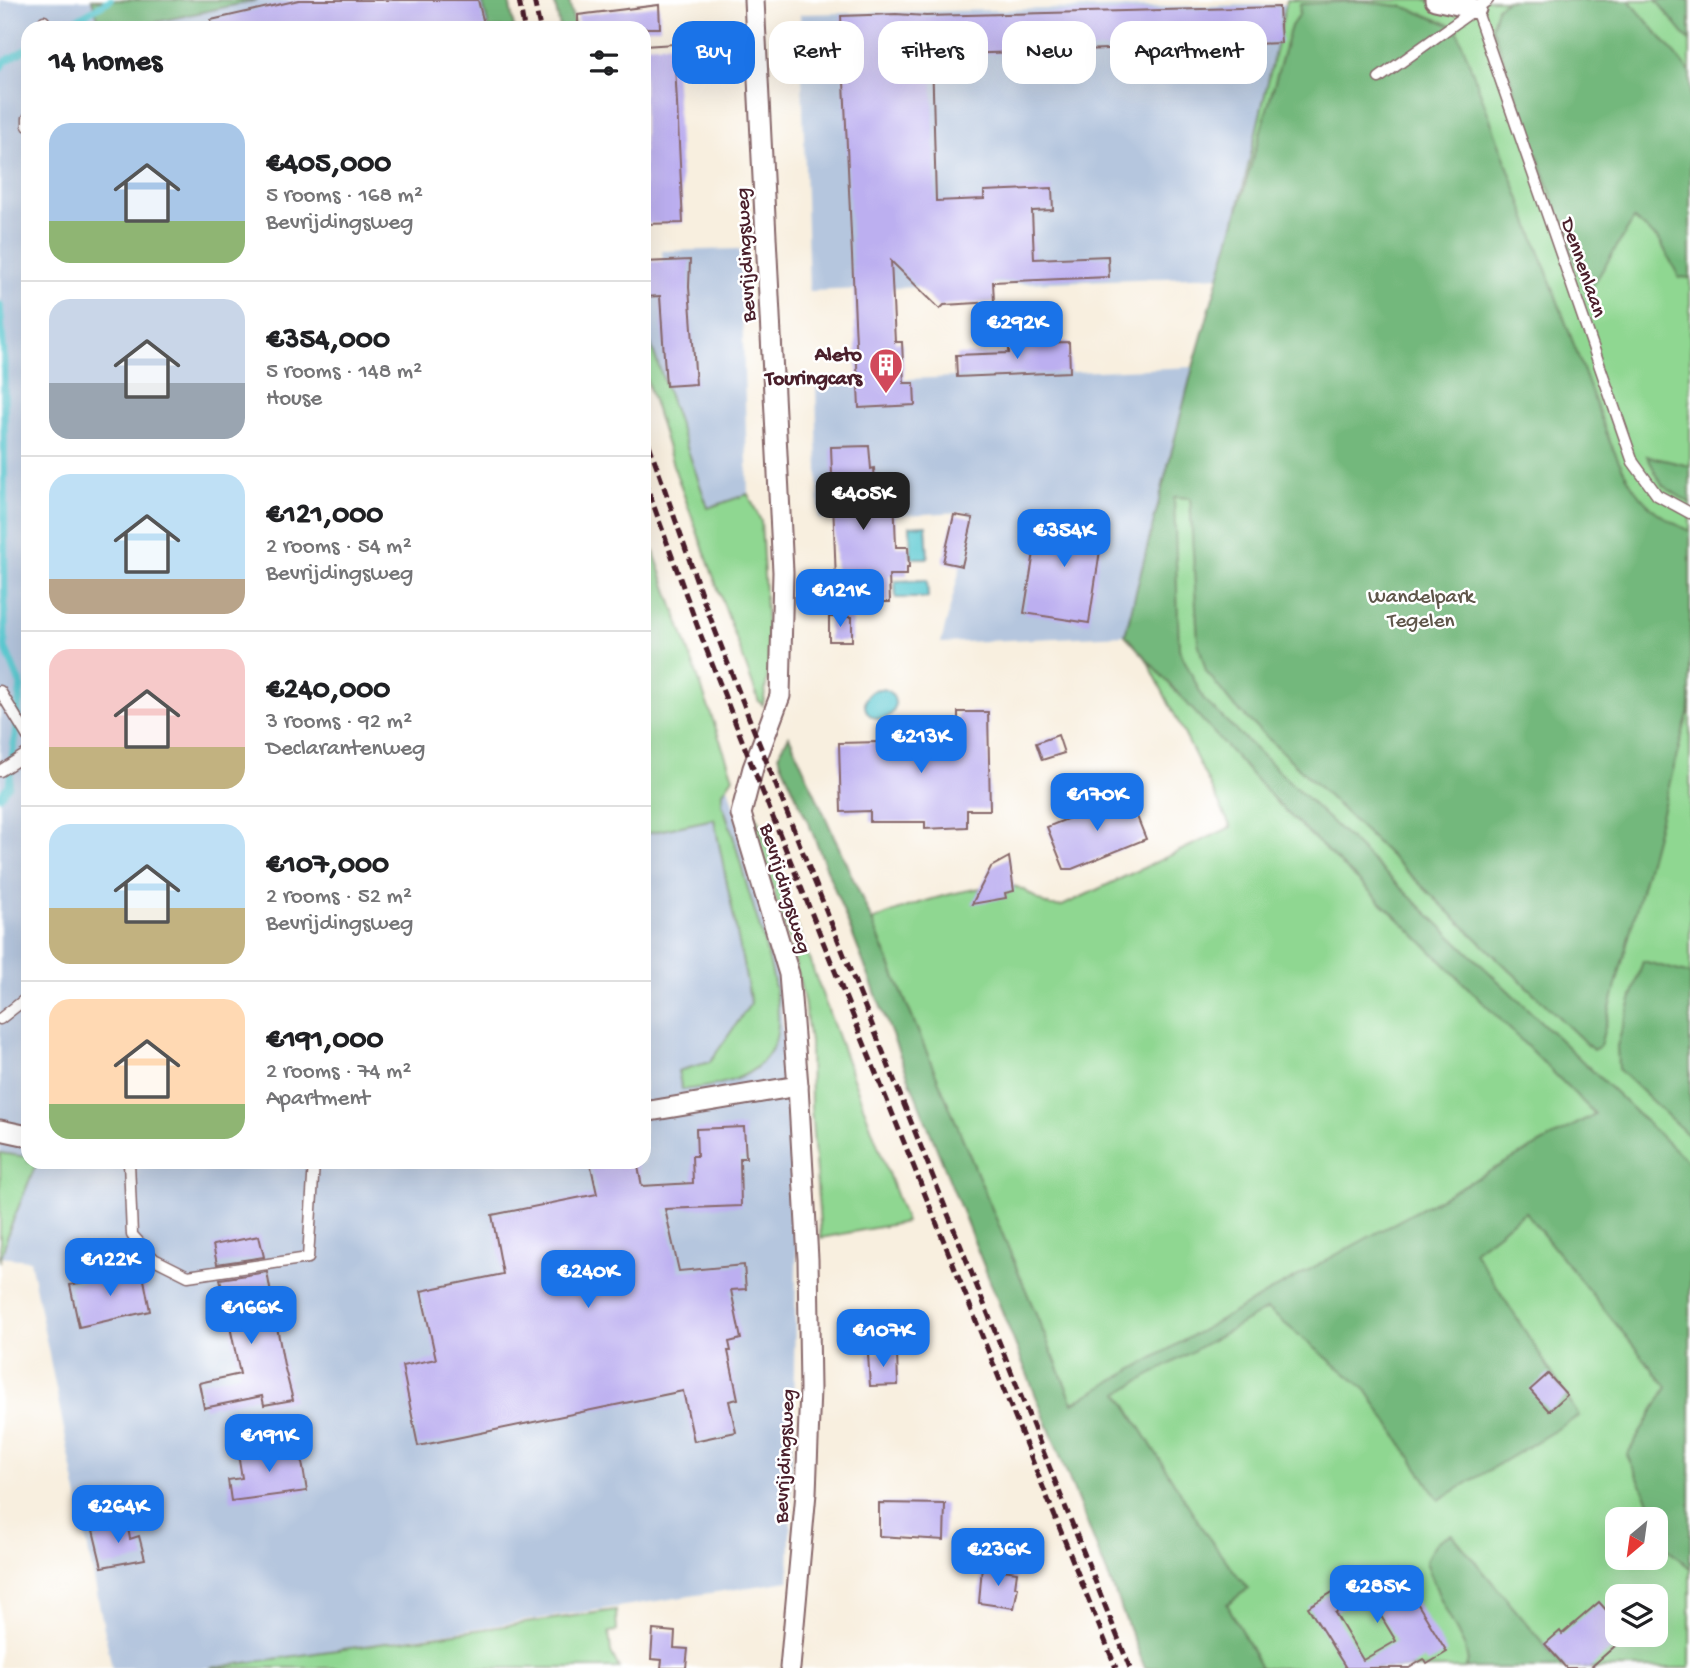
<!DOCTYPE html>
<html lang="en">
<head>
<meta charset="utf-8">
<style>
	:root { --surface:#fff; --page:#f6f6f6; --text:#202124; --muted:#757577; --line:#e0e0e0; --accent:#1a73e8 }
	body { margin:0; font-family:"Gochi Hand",sans-serif; background:var(--page); color:var(--text); height:100vh; display:flex; flex-direction:column; font-size:26px; white-space:nowrap }
	* { box-sizing:border-box; margin:0 }
	p { font-size:23px; color:var(--muted) }
	.icon { flex:none; width:38px; height:38px; fill:none; stroke:currentColor; stroke-width:2; stroke-linecap:round; stroke-linejoin:round }
	.map { position:relative; flex:1; overflow:hidden }
	.sheet { position:absolute; left:21px; top:21px; width:630px; height:1148px; display:flex; flex-direction:column; background:var(--surface); border-radius:21px; box-shadow:0 7px 28px #0002 }
	.sheet>* { flex:none }
	.hud { position:absolute; left:672px; top:21px; width:665px; height:63px; display:flex; gap:14px }
	.needle { width:46px; rotate:209deg }
	.tools { position:absolute; left:1605px; top:1507px; display:grid; gap:14px }
	.tools a { display:grid; place-items:center; width:63px; height:63px; border-radius:14px; background:var(--surface); box-shadow:0 7px 28px #0002; font-size:35px }
	.price { position:absolute; translate:-50% -60px; padding:0 16px; border-radius:14px; background:var(--accent); color:#fff; font-size:23px; line-height:46px; filter:drop-shadow(0 2px 4px #0008) }
	.price::after { content:''; position:absolute; left:50%; top:42px; width:21px; height:16px; margin-left:-10px; background:inherit; clip-path:polygon(0 0,100% 0,50% 100%) }
	.price.current { background:#222; color:#fff }
	ul { padding:0; list-style:none }
	li { display:flex; align-items:center; gap:21px; height:175px; padding:0 28px }
	li+li { border-top:2px solid var(--line) }
	li span { display:grid; place-items:center; flex:none; width:196px; height:140px; border-radius:21px; color:#555 }
	li>.icon { margin-inline-start:auto }
	span .icon { width:84px; height:84px; fill:#fffc; stroke-width:1 }
	li b { font-size:30px }
	h2 { display:flex; justify-content:space-between; align-items:center; height:84px; padding:0 28px; font-size:30px }
	.tag { padding:0 24px; border-radius:21px; background:var(--surface); box-shadow:0 7px 28px #0002; font-size:24px; line-height:63px }
	.tag.current { background:var(--accent); color:#fff }
	.map>svg:first-child { display:block }
	.industrial { fill:#b5c6de }
	.green { fill:#8fd791; stroke:#6c7b5e; stroke-width:2; fill-rule:evenodd }
	.forest { fill:#73b87b; stroke:#5e6c53; stroke-width:2 }
	.water { fill:#5cc9d1; stroke:#53747e; stroke-width:2 }
	.lines { fill:none; stroke-linecap:round; stroke-linejoin:round }
	.stream { stroke:#5cc9d1; stroke-width:7 }
	.building { fill:#bcaff0; fill-rule:evenodd }
	.service-casing { stroke:#87686a; stroke-width:13 }
	.minor-casing { stroke:#87686a; stroke-width:23 }
	.service { stroke:#fff; stroke-width:10 }
	.minor { stroke:#fff; stroke-width:19 }
	.rail { stroke:#4a1f2b; stroke-width:5; stroke-dasharray:10 5; stroke-linecap:butt }
	.labels { text-anchor:middle; stroke-width:5; stroke-linejoin:round; paint-order:stroke }
	.street-label { font-size:21px; fill:#4a1f2b; stroke:#fff }
	.poi-label { font-size:21px; font-weight:bold; fill:#4a1f2b; stroke:#fff; text-anchor:end }
	.park-label { font-size:21px; fill:#5f564a; stroke:#fff }
</style>
</head>
<body>
<div class="map">
<svg width="1690" height="1668" viewBox="0 0 1690 1668">
	<rect width="100%" height="100%" fill="#fff"/>
	<filter id="ink" filterUnits="userSpaceOnUse"><feTurbulence type="fractalNoise" baseFrequency=".0143" numOctaves="2"/><feDisplacementMap in="SourceGraphic" scale="14" xChannelSelector="R" yChannelSelector="G"/><feConvolveMatrix kernelMatrix="1 2 1 2 8 2 1 2 1" color-interpolation-filters="sRGB"/></filter>
	<filter id="wash" filterUnits="userSpaceOnUse"><feTurbulence type="fractalNoise" baseFrequency=".00686" numOctaves="4" result="noise"/><feDisplacementMap in="SourceGraphic" scale="28" xChannelSelector="R" yChannelSelector="G"/><feGaussianBlur stdDeviation="1.57" result="paint"/><feColorMatrix in="noise" values="0 0 0 0 0 0 0 0 0 0 0 0 0 0 0 0 0 1.4 0 .05"/><feComposite in="paint" operator="in"/></filter>
	<g filter="url(#wash)">
		<rect width="100%" height="100%" fill="#f8efdf"/>
		<g class="industrial">
			<path d="M 0,0 L 92,0 L 101,28 L 28,28 L 28,1162 L 644,1162 L 644,600 L 710,720 L 779,974 L 797,1236 L 789,1581 L 211,1668 L 112,1668 L 30,1260 L 0,1257 Z"/>
			<path d="M 258,0 L 482,0 L 489,28 L 129,28 Z"/>
			<path d="M 1300,4 L 1219,276 L 809,291 L 800,14 Z"/>
			<path d="M 740,249 L 748,494 L 708,509 L 644,324 L 644,290 L 665,289 L 662,251 Z"/>
			<path d="M 1193,367 L 1125,635 L 941,643 L 973,518 L 965,512 L 819,519 L 816,383 Z"/>
		</g>
		<g class="green">
			<path d="M 1287,0 L 1690,0 L 1690,1668 L 1155,1668 L 1072,1403 L 872,921 C 909,905 946,893 987,887 C 995,886 1005,884 1013,886 C 1034,890 1038,909 1062,906 L 1231,827 L 1137,640 ZM 1617,1519 L 1656,1519 L 1656,1558 L 1617,1558 ZM 1617,1596 L 1656,1596 L 1656,1634 L 1617,1634 Z"/>
			<path d="M 644,324 L 708,508 L 748,494 L 761,521 L 769,667 L 763,705 L 759,702 L 673,465 L 644,371 Z"/>
			<path d="M 644,524 L 733,777 L 723,792 L 722,804 C 733,830 739,859 747,886 C 758,924 789,1008 774,1044 C 758,1081 717,1086 682,1090 L 678,1071 L 710,1062 L 751,1003 L 714,819 L 644,834 Z"/>
			<path d="M 755,812 L 906,1222 L 821,1238 L 811,1108 L 810,1042 L 804,1001 L 791,946 L 759,846 L 754,825 Z"/>
			<path d="M 0,1153 L 28,1157 L 28,1162 L 37,1162 L 9,1230 L 0,1262 Z"/>
			<path d="M 616,1610 L 617,1631 L 609,1632 L 611,1652 L 619,1668 L 210,1668 Z"/>
		</g>
		<g class="forest">
			<path d="M 92,0 L 258,0 L 129,28 L 101,28 Z"/>
			<path d="M 482,0 L 509,0 L 514,28 L 489,28 Z"/>
			<path d="M 554,0 L 569,0 L 575,28 L 560,28 Z"/>
			<path d="M 1507,0 L 1629,0 L 1690,72 L 1690,278 L 1679,277 L 1660,241 L 1634,219 L 1587,295 L 1492,27 L 1497,7 Z"/>
			<path d="M 1656,0 L 1690,0 L 1690,42 Z"/>
			<path d="M 1361,1 L 1405,7 L 1456,27 L 1610,442 C 1631,488 1642,510 1690,531 L 1690,706 L 1600,1046 L 1593,1050 L 1232,704 L 1206,671 L 1198,642 L 1190,498 L 1174,497 L 1179,649 L 1204,700 L 1690,1164 L 1690,1568 L 1659,1542 L 1661,1527 L 1627,1455 L 1667,1387 L 1525,1212 L 1474,1251 L 1579,1416 L 1439,1500 L 1366,1390 L 1267,1309 L 1119,1393 L 1206,1534 L 1248,1589 L 1227,1604 L 1261,1668 L 1145,1668 L 921,1109 L 811,829 L 778,755 L 789,736 L 872,921 L 1073,1403 L 1321,1263 L 1595,1114 L 1405,925 L 1279,805 L 1125,635 L 1193,367 L 1291,26 L 1299,15 L 1300,4 Z"/>
			<path d="M 1647,456 L 1690,466 L 1690,503 L 1662,485 Z"/>
			<path d="M 1643,961 L 1690,974 L 1690,1137 L 1618,1069 L 1617,1046 Z"/>
			<path d="M 1452,1534 L 1564,1668 L 1464,1668 L 1468,1662 L 1465,1648 L 1440,1598 L 1426,1562 C 1432,1546 1436,1539 1452,1534 Z"/>
		</g>
		<g class="water">
			<path d="M 926,525 L 928,558 L 911,558 L 910,526 Z"/>
			<path d="M 927,580 L 928,598 L 896,598 L 895,581 Z"/>
			<circle cx="880" cy="704" r="15"/>
		</g>
		<g class="lines">
			<g class="stream">
				<path d="M 62,28 L 110,0"/>
				<path d="M 0,68 L 6,61 L 28,48"/>
				<path d="M 0,305 L 4,355 L 5,647 L 21,686 L 9,785 L 0,796"/>
			</g>
		</g>
		<g id="blocks">
			<g class="building">
				<path d="M 299,0 L 478,0 L 485,28 L 212,28 L 211,20 Z"/>
				<path d="M 659,5 L 660,28 L 578,28 L 578,15 Z"/>
				<path d="M 1279,7 L 1281,43 L 932,55 L 936,201 L 984,199 L 984,191 L 1052,188 L 1053,210 L 1032,211 L 1034,259 L 1108,256 L 1109,277 L 993,282 L 994,302 L 944,305 L 940,309 L 891,261 L 895,342 L 902,342 L 904,383 L 914,383 L 915,405 L 859,408 L 841,16 L 896,14 L 926,16 Z"/>
				<path d="M 674,44 L 683,223 L 644,224 L 644,46 Z"/>
				<path d="M 690,260 L 689,287 L 696,384 L 666,386 L 660,296 L 644,297 L 644,262 Z"/>
				<path d="M 1069,342 L 1070,372 L 957,377 L 956,355 L 1009,353 L 1009,344 Z"/>
				<path d="M 869,446 L 871,469 L 874,468 L 876,495 L 894,494 L 896,547 L 908,547 L 909,568 L 907,568 L 907,575 L 889,575 L 890,602 L 875,602 L 875,607 L 837,608 L 831,447 Z"/>
				<path d="M 954,515 L 973,518 L 962,566 L 943,562 Z"/>
				<path d="M 1040,516 L 1104,524 L 1089,623 L 1024,613 Z"/>
				<rect x="829" y="617" width="23" height="24"/>
				<path d="M 958,712 L 988,712 L 990,810 L 967,810 L 967,827 L 925,829 L 925,822 L 870,822 L 870,811 L 841,812 L 839,743 L 923,741 L 922,720 L 958,720 Z"/>
				<path d="M 1058,735 L 1064,753 L 1042,760 L 1036,743 Z"/>
				<path d="M 1128,794 L 1146,839 L 1072,869 L 1064,869 L 1047,827 Z"/>
				<path d="M 1009,857 L 1014,891 L 1005,893 L 1006,898 L 972,904 L 991,867 Z"/>
				<path d="M 744,1127 L 746,1158 L 740,1158 L 741,1206 L 665,1209 L 679,1271 L 744,1265 L 746,1289 L 731,1290 L 741,1339 L 729,1342 L 731,1351 L 728,1351 L 738,1399 L 729,1401 L 736,1432 L 694,1441 L 683,1391 L 418,1446 L 402,1366 L 436,1359 L 421,1291 L 503,1274 L 492,1215 L 597,1194 L 590,1162 L 637,1162 L 642,1186 L 693,1183 L 692,1156 L 697,1156 L 696,1129 Z"/>
				<path d="M 259,1236 L 264,1257 L 217,1264 L 213,1245 Z"/>
				<path d="M 142,1269 L 150,1311 L 79,1327 L 70,1285 Z"/>
				<path d="M 267,1272 L 284,1365 L 293,1400 L 264,1405 L 262,1396 L 204,1408 L 199,1383 L 240,1374 L 220,1279 Z"/>
				<path d="M 897,1353 L 898,1385 L 870,1386 L 868,1354 Z"/>
				<path d="M 1548,1374 L 1567,1395 L 1549,1411 L 1530,1390 Z"/>
				<path d="M 299,1445 L 307,1491 L 231,1501 L 228,1480 L 242,1478 L 238,1454 Z"/>
				<path d="M 879,1503 L 945,1504 L 944,1540 L 879,1536 Z"/>
				<path d="M 127,1522 L 130,1539 L 139,1536 L 145,1559 L 102,1567 L 93,1530 Z"/>
				<path d="M 982,1567 L 1017,1572 L 1015,1587 L 1018,1587 L 1014,1608 L 979,1603 Z"/>
				<path d="M 1397,1570 L 1447,1652 L 1427,1664 L 1424,1659 L 1409,1668 L 1346,1668 L 1308,1607 L 1359,1576 L 1366,1588 ZM 1367,1593 L 1396,1641 L 1363,1660 L 1335,1613 Z"/>
				<path d="M 1599,1602 L 1617,1622 L 1617,1634 L 1621,1634 L 1624,1638 L 1590,1668 L 1566,1668 L 1545,1644 L 1560,1631 L 1562,1634 Z"/>
				<path d="M 653,1630 L 675,1632 L 674,1648 L 688,1649 L 686,1668 L 661,1668 L 662,1660 L 651,1659 Z"/>
			</g>
		</g>
	</g>
	<g filter="url(#ink)">
		<use href="#blocks" fill-opacity="0" stroke="#87686a" stroke-width="2"/>
		<g class="lines">
			<g class="service-casing">
				<g id="service">
					<path d="M 1476,9 L 1633,462 L 1657,495 L 1690,513"/>
					<path d="M 43,28 L 44,21"/>
					<path d="M 1379,78 L 1488,0"/>
					<path d="M 28,118 L 28,126"/>
					<path d="M 0,691 L 28,737"/>
					<path d="M 0,771 L 28,753"/>
					<path d="M 0,1019 L 28,997"/>
					<path d="M 129,1162 L 132,1235 L 154,1259 L 188,1276 L 308,1258 L 314,1162"/>
				</g>
			</g>
			<g class="minor-casing">
				<g id="minor">
					<path d="M 754,0 L 783,572 L 780,696 L 753,768 L 741,814 L 789,974 L 798,1086 L 808,1259 L 810,1389 L 806,1493 L 790,1668"/>
					<path d="M 1435,0 L 1476,9"/>
					<path d="M 644,1112 L 798,1086"/>
					<path d="M 0,1130 L 28,1136"/>
				</g>
			</g>
			<use href="#service" class="service"/>
			<use href="#minor" class="minor"/>
			<g class="rail">
				<path d="M 519,0 L 524,28"/>
				<path d="M 534,0 L 540,28"/>
				<path d="M 644,430 L 703,599 L 749,718 L 1130,1668"/>
				<path d="M 644,479 L 698,628 L 753,768 L 1116,1668"/>
			</g>
		</g>
	</g>
	<defs>
		<g id="building-pin" transform="scale(1.75)"><path d="M0 17L-7.5 6A9.5 9.5 0 1 1 7.5 6Z" fill="#d1495b" stroke="#fff"/><path d="M-4-6H4V6H1V3H-1V6H-4ZM-2.5-4.3h1.7v1.8h-1.7ZM.8-4.3h1.7v1.8H.8ZM-2.5-1h1.7V.8h-1.7ZM.8-1h1.7V.8H.8Z" fill="#fff"/></g>
	</defs>
	<g fill-rule="evenodd">
		<use href="#building-pin" x="886" y="365"/>
	</g>
	<g class="labels">
		<g class="street-label">
			<text transform="translate(744 255) rotate(-93)" y="7">Bevrijdingsweg</text>
			<text transform="translate(1585 267) rotate(71)" y="7">Dennenlaan</text>
			<text transform="translate(787 888) rotate(73)" y="7">Bevrijdingsweg</text>
			<text transform="translate(783 1456) rotate(-87)" y="7">Bevrijdingsweg</text>
		</g>
		<g class="poi-label">
			<text x="862" y="360">Aleto<tspan x="862" dy="24">Touringcars</tspan></text>
		</g>
		<g class="park-label">
			<text x="1421" y="602">Wandelpark<tspan x="1421" dy="24">Tegelen</tspan></text>
		</g>
	</g>
</svg>
<div class="tools">
<a><svg class="needle" viewBox="-14 -14 28 28"><path d="M0-13l5 13h-10z" fill="#e53935"/><path d="M0 13l5-13h-10z" fill="#757577"/></svg></a>
<a><svg class="icon" aria-label="layers" viewBox="0 0 24 24"><path d="M12 4l9 5-9 5-9-5zM3 14l9 5 9-5"/></svg></a>
</div>
<b class="price" style="left:1017px;top:361px">€292K</b>
<b class="price current" style="left:863px;top:532px">€405K</b>
<b class="price" style="left:1064px;top:569px">€354K</b>
<b class="price" style="left:840px;top:629px">€121K</b>
<b class="price" style="left:921px;top:775px">€213K</b>
<b class="price" style="left:1097px;top:833px">€170K</b>
<b class="price" style="left:110px;top:1298px">€122K</b>
<b class="price" style="left:588px;top:1310px">€240K</b>
<b class="price" style="left:251px;top:1346px">€166K</b>
<b class="price" style="left:883px;top:1369px">€107K</b>
<b class="price" style="left:269px;top:1474px">€191K</b>
<b class="price" style="left:118px;top:1545px">€264K</b>
<b class="price" style="left:998px;top:1588px">€236K</b>
<b class="price" style="left:1377px;top:1625px">€285K</b>
<div class="hud">
<a class="tag current">Buy</a>
<a class="tag">Rent</a>
<a class="tag">Filters</a>
<a class="tag">New</a>
<a class="tag">Apartment</a>
</div>
<section class="sheet">
<h2>14 homes<svg class="icon" aria-label="filters" viewBox="0 0 24 24"><path d="M4 7h16M4 17h16"/><circle cx="9" cy="7" r="2"/><circle cx="15" cy="17" r="2"/></svg></h2>
<ul>
<li><span style="background:linear-gradient(#a9c7e8 70%,#8fb573 0)"><svg class="icon" aria-label="home" viewBox="0 0 24 24"><path d="M3 11l9-7 9 7M6 9v11h12V9"/></svg></span><div><b>€405,000</b><p>5 rooms · 168 m²</p><p>Bevrijdingsweg</p></div></li>
<li><span style="background:linear-gradient(#c9d6e8 60%,#9aa5b1 0)"><svg class="icon" aria-label="home" viewBox="0 0 24 24"><path d="M3 11l9-7 9 7M6 9v11h12V9"/></svg></span><div><b>€354,000</b><p>5 rooms · 148 m²</p><p>House</p></div></li>
<li><span style="background:linear-gradient(#bfe0f5 75%,#b9a48a 0)"><svg class="icon" aria-label="home" viewBox="0 0 24 24"><path d="M3 11l9-7 9 7M6 9v11h12V9"/></svg></span><div><b>€121,000</b><p>2 rooms · 54 m²</p><p>Bevrijdingsweg</p></div></li>
<li><span style="background:linear-gradient(#f6c9c9 70%,#c2b280 0)"><svg class="icon" aria-label="home" viewBox="0 0 24 24"><path d="M3 11l9-7 9 7M6 9v11h12V9"/></svg></span><div><b>€240,000</b><p>3 rooms · 92 m²</p><p>Declarantenweg</p></div></li>
<li><span style="background:linear-gradient(#bfe0f5 60%,#c2b280 0)"><svg class="icon" aria-label="home" viewBox="0 0 24 24"><path d="M3 11l9-7 9 7M6 9v11h12V9"/></svg></span><div><b>€107,000</b><p>2 rooms · 52 m²</p><p>Bevrijdingsweg</p></div></li>
<li><span style="background:linear-gradient(#ffd9b3 75%,#8fb573 0)"><svg class="icon" aria-label="home" viewBox="0 0 24 24"><path d="M3 11l9-7 9 7M6 9v11h12V9"/></svg></span><div><b>€191,000</b><p>2 rooms · 74 m²</p><p>Apartment</p></div></li>
</ul>
</section>
</div>
</body>
</html>
